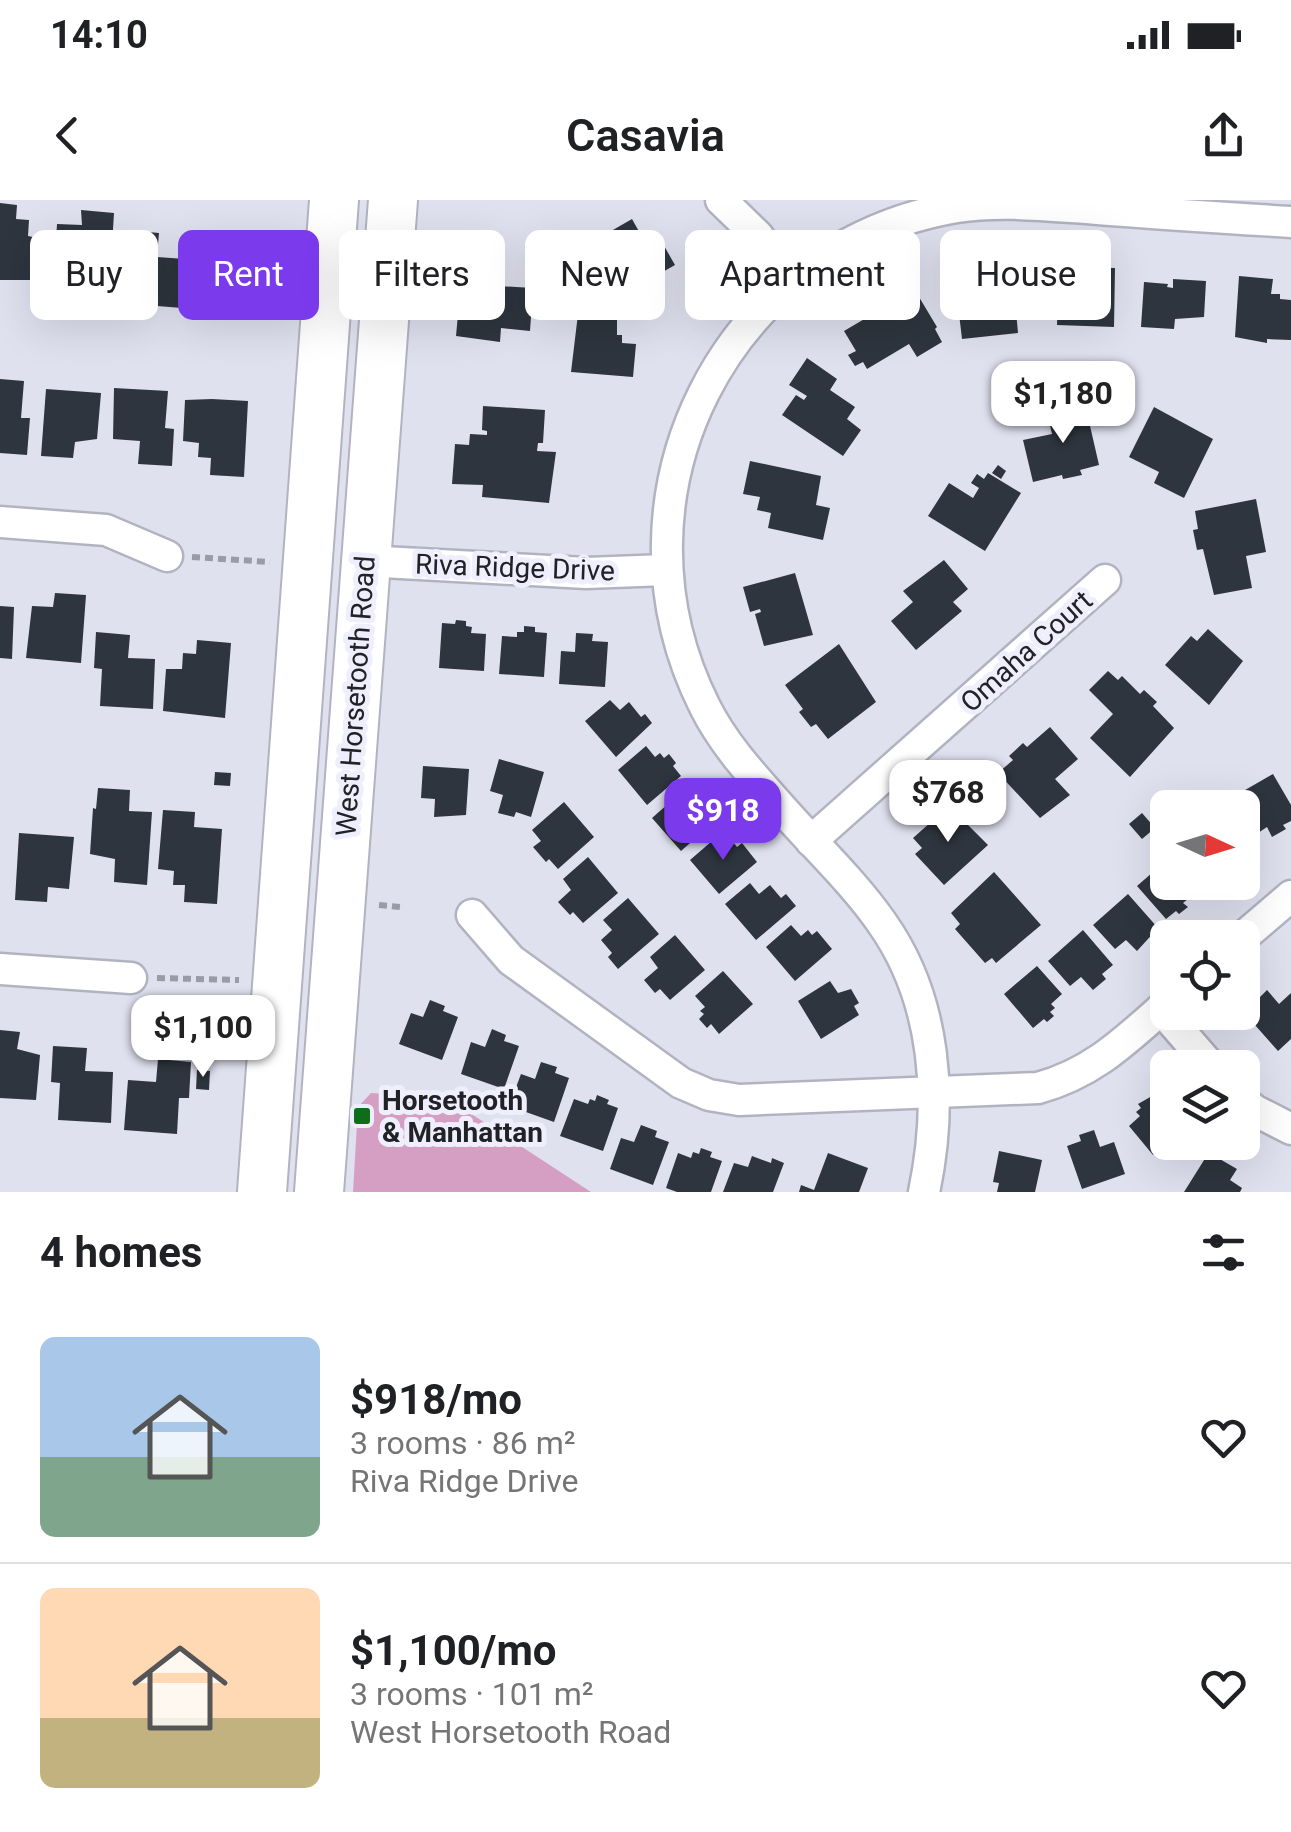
<!DOCTYPE html>
<html lang="en">
<head>
<meta charset="utf-8">
<style>
	:root { --surface:#fff; --page:#f6f6f6; --text:#202124; --muted:#757577; --line:#e0e0e0; --accent:#7c3aed }
	body { margin:0; font-family:Roboto,sans-serif; background:var(--page); color:var(--text); height:100vh; display:flex; flex-direction:column; font-size:38px; white-space:nowrap }
	* { box-sizing:border-box; margin:0 }
	p { font-size:32px; color:var(--muted) }
	.icon { flex:none; width:55px; height:55px; fill:none; stroke:currentColor; stroke-width:2; stroke-linecap:round; stroke-linejoin:round }
	.map { position:relative; height:992px; overflow:hidden }
	.panel { display:flex; flex-direction:column; background:var(--surface); flex:1 }
	.panel>* { flex:none }
	.guide { position:absolute; left:30px; top:30px; width:1232px; height:90px; display:flex; gap:20px }
	.needle { width:65px; rotate:94deg }
	.fabs { position:absolute; left:1150px; top:590px; display:grid; gap:20px }
	.fabs a { display:grid; place-items:center; width:110px; height:110px; border-radius:15px; background:var(--surface); box-shadow:0 10px 40px #0002; font-size:50px }
	.price { position:absolute; translate:-50% -85px; padding:0 22px; border-radius:20px; background:#fff; color:#222; font-size:32px; line-height:65px; filter:drop-shadow(0 2px 5px #0008) }
	.price::after { content:''; position:absolute; left:50%; top:60px; width:30px; height:22px; margin-left:-15px; background:inherit; clip-path:polygon(0 0,100% 0,50% 100%) }
	.price.active { background:var(--accent); color:#fff }
	ul { padding:0; list-style:none }
	li { display:flex; align-items:center; gap:30px; height:250px; padding:0 40px }
	li+li { border-top:2px solid var(--line) }
	li span { display:grid; place-items:center; flex:none; width:280px; height:200px; border-radius:15px; color:#555 }
	li>.icon { margin-inline-start:auto }
	span .icon { width:120px; height:120px; fill:#fffc; stroke-width:1 }
	li b { font-size:42px }
	h2 { display:flex; justify-content:space-between; align-items:center; height:120px; padding:0 40px; font-size:42px }
	.tag { padding:0 35px; border-radius:15px; background:var(--surface); box-shadow:0 10px 40px #0002; font-size:35px; line-height:90px }
	.tag.active { background:var(--accent); color:#fff }
	.status { display:flex; justify-content:space-between; align-items:center; height:70px; padding:0 50px; background:var(--surface); direction:ltr }
	.status svg { height:28px; fill:currentColor }
	header { display:flex; justify-content:space-between; align-items:center; height:130px; padding:0 40px; background:var(--surface); font-size:45px; font-weight:600 }
	.map>svg:first-child { display:block }
	.green { fill:#d59ec3 }
	.building { fill:#2e353e }
	.lines { fill:none; stroke-linecap:round; stroke-linejoin:round }
	.street-casing { stroke:#b2b3c0; stroke-width:35 }
	.primary-casing { stroke:#b2b3c0; stroke-width:52 }
	.path { stroke:#9a9ba6; stroke-width:6; stroke-dasharray:8 5; stroke-linecap:butt }
	.street { stroke:#fff; stroke-width:30 }
	.primary { stroke:#fff; stroke-width:48 }
	.poi-dot { fill:#0e6d19; stroke:#eeeefc; stroke-width:4 }
	.labels { text-anchor:middle; stroke-width:10; stroke-linejoin:round; paint-order:stroke }
	.street-label { font-size:28px; fill:#212126; stroke:#eeeefc }
	.poi-label { font-size:28px; font-weight:bold; fill:#212126; stroke:#eeeefc; text-anchor:start }
</style>
</head>
<body>
<div class="status"><b>14:10</b><svg viewBox="0 0 49 12"><path d="M0 12V9h3v3zM5 12V6h3v6zM10 12V3h3v9zM15 12V0h3v12zM26 1h20v11H26zM47 4h2v5h-2z"/></svg></div>
<header><svg class="icon" aria-label="back" viewBox="0 0 24 24"><path d="M15 5l-7 7 7 7"/></svg>Casavia<svg class="icon" aria-label="share" viewBox="0 0 24 24"><path d="M12 15V3M7 8l5-5 5 5M5 13v7h14v-7"/></svg></header>
<div class="map">
<svg width="1291" height="992" viewBox="0 0 1291 992">
	<rect width="100%" height="100%" fill="#e0e1ef"/>
	<path class="green" d="M 371,893 L 447,898 L 591,992 L 353,992 L 358,907 Z"/>
	<g class="building">
		<path d="M 0,3 L 17,5 L 16,19 L 29,20 L 28,36 L 43,39 L 40,80 L 0,80 Z"/>
		<path d="M 81,10 L 114,13 L 110,78 L 54,75 L 57,24 L 82,25 Z"/>
		<path d="M 632,19 L 646,44 L 659,37 L 675,65 L 622,95 L 619,90 L 607,97 L 594,74 L 606,67 L 592,42 Z"/>
		<path d="M 126,30 L 159,33 L 157,57 L 185,59 L 182,108 L 132,104 L 134,67 L 124,66 Z"/>
		<path d="M 227,37 L 260,39 L 255,114 L 193,107 L 196,65 L 212,65 L 213,50 L 226,51 Z"/>
		<path d="M 449,57 L 499,61 L 497,86 L 533,88 L 530,131 L 501,128 L 500,142 L 456,136 L 460,92 L 446,91 Z"/>
		<path d="M 979,67 L 982,98 L 987,97 L 987,92 L 1014,89 L 1018,133 L 962,139 L 958,105 L 949,106 L 946,70 Z"/>
		<path d="M 1079,67 L 1115,68 L 1114,127 L 1057,125 L 1058,74 L 1079,75 Z"/>
		<path d="M 1239,76 L 1273,79 L 1271,94 L 1280,94 L 1280,99 L 1291,100 L 1291,140 L 1267,139 L 1267,143 L 1235,137 Z"/>
		<path d="M 1173,79 L 1206,81 L 1204,117 L 1175,119 L 1174,129 L 1141,127 L 1144,82 L 1168,84 L 1167,87 L 1173,88 Z"/>
		<path d="M 910,82 L 937,127 L 935,129 L 942,142 L 917,157 L 909,144 L 867,169 L 863,162 L 855,166 L 848,155 L 856,151 L 844,131 L 883,108 L 879,100 Z"/>
		<path d="M 578,114 L 617,117 L 617,135 L 622,135 L 622,143 L 636,144 L 633,177 L 571,172 Z"/>
		<path d="M 807,158 L 837,179 L 830,190 L 855,207 L 847,219 L 861,230 L 843,256 L 782,215 L 796,195 L 804,200 L 807,196 L 789,185 Z"/>
		<path d="M 0,179 L 24,181 L 21,218 L 30,218 L 27,255 L 0,253 Z"/>
		<path d="M 114,188 L 168,191 L 165,228 L 174,229 L 172,266 L 138,264 L 140,241 L 113,239 Z"/>
		<path d="M 46,189 L 101,193 L 97,239 L 75,242 L 73,258 L 41,256 Z"/>
		<path d="M 212,199 L 248,201 L 244,277 L 210,275 L 211,258 L 198,257 L 199,243 L 183,241 L 185,200 Z"/>
		<path d="M 1085,204 L 1099,265 L 1080,270 L 1082,275 L 1063,279 L 1062,275 L 1033,282 L 1023,240 L 1052,234 L 1047,212 Z"/>
		<path d="M 483,206 L 545,210 L 543,243 L 538,243 L 537,251 L 556,252 L 549,303 L 482,297 L 483,285 L 452,284 L 455,244 L 469,245 L 470,234 L 487,235 L 487,231 L 482,230 Z"/>
		<path d="M 1154,207 L 1213,239 L 1184,298 L 1154,283 L 1159,272 L 1129,257 Z"/>
		<path d="M 750,261 L 821,276 L 816,305 L 830,308 L 823,340 L 768,328 L 771,313 L 757,310 L 760,297 L 743,294 Z"/>
		<path d="M 998,265 L 1006,271 L 1001,279 L 992,273 Z"/>
		<path d="M 988,273 L 1021,293 L 985,351 L 928,316 L 949,283 L 973,298 L 979,288 L 971,283 L 977,274 L 984,279 Z"/>
		<path d="M 1256,299 L 1266,352 L 1246,356 L 1252,388 L 1214,395 L 1203,349 L 1197,350 L 1193,330 L 1198,329 L 1195,311 Z"/>
		<path d="M 944,360 L 968,389 L 953,402 L 962,411 L 916,450 L 891,421 L 913,402 L 903,391 Z"/>
		<path d="M 795,373 L 813,435 L 764,446 L 755,414 L 761,412 L 760,409 L 750,412 L 743,387 Z"/>
		<path d="M 55,393 L 86,395 L 81,463 L 26,458 L 32,406 L 53,407 Z"/>
		<path d="M 0,406 L 14,407 L 12,459 L 0,458 Z"/>
		<path d="M 456,420 L 466,421 L 466,426 L 472,427 L 471,433 L 486,434 L 484,471 L 439,468 L 442,423 L 455,424 Z"/>
		<path d="M 524,426 L 535,427 L 535,432 L 547,433 L 544,477 L 499,474 L 502,436 L 517,437 L 517,432 L 524,432 Z"/>
		<path d="M 1208,429 L 1243,461 L 1209,505 L 1165,465 L 1191,436 L 1197,441 Z"/>
		<path d="M 96,432 L 130,435 L 128,458 L 155,459 L 153,509 L 100,506 L 102,469 L 94,468 Z"/>
		<path d="M 576,433 L 593,434 L 592,441 L 608,442 L 605,487 L 559,484 L 561,451 L 575,452 Z"/>
		<path d="M 197,440 L 231,443 L 225,518 L 163,511 L 166,469 L 182,469 L 183,453 L 196,454 Z"/>
		<path d="M 839,444 L 876,502 L 828,539 L 816,524 L 811,527 L 799,512 L 803,509 L 785,485 Z"/>
		<path d="M 1108,471 L 1118,480 L 1122,476 L 1140,494 L 1144,490 L 1157,502 L 1153,506 L 1174,528 L 1130,577 L 1090,538 L 1113,514 L 1089,490 Z"/>
		<path d="M 610,500 L 620,510 L 629,502 L 641,517 L 645,514 L 652,523 L 616,557 L 585,521 Z"/>
		<path d="M 1050,527 L 1078,559 L 1055,579 L 1070,595 L 1040,618 L 998,573 L 1013,560 L 1009,556 L 1023,543 L 1027,547 Z"/>
		<path d="M 646,546 L 655,557 L 660,553 L 664,558 L 669,554 L 676,563 L 673,566 L 681,576 L 647,605 L 618,570 Z"/>
		<path d="M 499,559 L 544,572 L 531,617 L 516,612 L 514,617 L 498,613 L 503,595 L 490,591 Z"/>
		<path d="M 423,566 L 469,569 L 466,615 L 434,617 L 435,599 L 421,598 Z"/>
		<path d="M 215,572 L 231,573 L 230,586 L 214,585 Z"/>
		<path d="M 1273,574 L 1291,605 L 1291,621 L 1283,625 L 1286,629 L 1272,637 L 1267,627 L 1255,635 L 1242,608 L 1233,597 Z"/>
		<path d="M 98,588 L 130,590 L 129,611 L 152,612 L 147,685 L 114,682 L 115,659 L 90,654 L 93,608 L 96,609 Z"/>
		<path d="M 677,596 L 687,607 L 702,598 L 713,611 L 708,615 L 714,622 L 681,651 L 652,618 Z"/>
		<path d="M 564,602 L 594,637 L 558,669 L 549,659 L 546,662 L 533,647 L 541,641 L 532,630 Z"/>
		<path d="M 949,606 L 988,645 L 944,685 L 915,654 L 922,648 L 913,638 Z"/>
		<path d="M 163,610 L 195,612 L 194,627 L 222,629 L 217,704 L 184,702 L 185,685 L 173,685 L 174,671 L 158,669 Z"/>
		<path d="M 1142,613 L 1155,628 L 1142,639 L 1129,624 Z"/>
		<path d="M 19,633 L 74,637 L 69,689 L 48,687 L 47,702 L 15,700 Z"/>
		<path d="M 719,635 L 729,646 L 733,642 L 737,647 L 742,643 L 757,662 L 719,694 L 690,660 Z"/>
		<path d="M 588,657 L 618,693 L 583,723 L 573,712 L 570,715 L 558,702 L 571,690 L 563,679 Z"/>
		<path d="M 1168,659 L 1168,682 L 1195,685 L 1184,694 L 1188,699 L 1183,703 L 1188,707 L 1179,714 L 1176,711 L 1166,719 L 1137,686 Z"/>
		<path d="M 994,672 L 1041,725 L 996,763 L 992,758 L 985,763 L 955,729 L 960,724 L 951,713 Z"/>
		<path d="M 750,683 L 759,694 L 770,685 L 781,698 L 786,694 L 796,706 L 756,740 L 725,704 Z"/>
		<path d="M 1128,694 L 1158,728 L 1137,751 L 1126,740 L 1115,749 L 1093,725 Z"/>
		<path d="M 628,698 L 659,734 L 618,769 L 608,757 L 612,753 L 601,740 L 612,730 L 603,720 Z"/>
		<path d="M 791,725 L 801,736 L 808,730 L 812,735 L 817,731 L 832,749 L 795,781 L 766,747 Z"/>
		<path d="M 1083,730 L 1113,765 L 1102,774 L 1106,779 L 1093,790 L 1081,777 L 1070,786 L 1048,761 Z"/>
		<path d="M 675,735 L 705,770 L 670,800 L 660,789 L 655,793 L 644,780 L 658,768 L 650,757 Z"/>
		<path d="M 1037,766 L 1062,794 L 1051,804 L 1055,808 L 1050,812 L 1054,816 L 1047,822 L 1044,819 L 1033,828 L 1004,794 Z"/>
		<path d="M 723,771 L 753,804 L 719,834 L 711,824 L 707,828 L 699,819 L 704,814 L 700,811 L 705,807 L 695,796 Z"/>
		<path d="M 830,781 L 838,793 L 851,789 L 859,803 L 854,806 L 859,815 L 821,839 L 798,801 Z"/>
		<path d="M 1267,790 L 1279,804 L 1291,793 L 1291,839 L 1278,851 L 1247,816 L 1259,806 L 1255,802 Z"/>
		<path d="M 430,800 L 445,806 L 443,811 L 458,817 L 442,860 L 399,844 L 411,813 L 423,817 Z"/>
		<path d="M 492,829 L 506,835 L 504,841 L 519,846 L 504,889 L 461,874 L 471,842 L 485,847 Z"/>
		<path d="M 0,830 L 20,832 L 17,849 L 40,855 L 36,900 L 0,898 Z"/>
		<path d="M 53,846 L 87,848 L 85,871 L 113,872 L 111,923 L 58,920 L 60,883 L 51,882 Z"/>
		<path d="M 158,859 L 191,862 L 189,898 L 179,898 L 177,934 L 124,930 L 128,880 L 156,882 Z"/>
		<path d="M 541,862 L 557,867 L 555,873 L 569,878 L 554,922 L 509,906 L 521,874 L 535,879 Z"/>
		<path d="M 197,870 L 210,871 L 209,890 L 196,889 Z"/>
		<path d="M 1159,892 L 1168,903 L 1168,943 L 1153,955 L 1129,926 L 1140,916 L 1136,912 L 1141,908 L 1138,904 Z"/>
		<path d="M 597,895 L 609,900 L 607,904 L 618,908 L 603,951 L 560,936 L 574,899 L 588,904 L 590,899 L 595,901 Z"/>
		<path d="M 641,925 L 657,931 L 655,937 L 669,942 L 653,985 L 610,969 L 621,938 L 634,942 Z"/>
		<path d="M 1094,930 L 1100,947 L 1114,942 L 1125,974 L 1082,989 L 1067,946 L 1081,941 L 1079,935 Z"/>
		<path d="M 701,948 L 712,952 L 710,957 L 722,961 L 711,992 L 677,992 L 666,988 L 678,953 L 691,958 L 693,952 L 699,954 Z"/>
		<path d="M 1211,949 L 1220,955 L 1218,958 L 1237,969 L 1230,980 L 1242,988 L 1240,992 L 1184,992 Z"/>
		<path d="M 999,951 L 1042,960 L 1035,992 L 997,992 L 999,983 L 993,982 Z"/>
		<path d="M 828,953 L 868,968 L 859,992 L 799,992 L 801,985 L 814,990 Z"/>
		<path d="M 752,956 L 771,963 L 772,958 L 784,963 L 773,992 L 723,992 L 734,963 L 748,967 Z"/>
	</g>
	<g class="lines">
		<g class="street-casing">
			<g id="street">
				<path d="M 721,0 L 758,36 L 791,83"/>
				<path d="M 0,322 L 106,330 L 167,356"/>
				<path d="M 364,361 L 586,373 L 666,370"/>
				<path d="M 811,641 L 1105,380"/>
				<path d="M 472,715 L 511,760 L 681,883 L 709,895 L 739,900 L 1038,888 C 1093,873 1125,841 1168,803"/>
				<path d="M 1242,738 L 1291,696"/>
				<path d="M 0,769 L 131,778"/>
				<path d="M 1161,809 L 1212,868"/>
				<path d="M 1242,900 L 1254,910 L 1291,929"/>
				<path d="M 924,992 C 943,902 937,801 882,723 C 855,684 817,648 785,612 C 756,579 725,547 705,507 C 599,297 724,46 957,7 C 1003,0 1051,6 1097,9 C 1162,14 1226,18 1291,22"/>
			</g>
		</g>
		<g class="primary-casing">
			<g id="primary">
				<path d="M 262,992 L 334,0"/>
				<path d="M 319,992 L 393,0"/>
			</g>
		</g>
		<g class="path">
			<path d="M 192,357 L 270,362"/>
			<path d="M 379,705 L 400,707"/>
			<path d="M 157,778 L 239,780"/>
		</g>
		<use href="#street" class="street"/>
		<use href="#primary" class="primary"/>
	</g>
	<rect class="poi-dot" x="352" y="906" width="20" height="20" rx="5"/>
	<g class="labels">
		<g class="street-label">
			<text transform="translate(515 367) rotate(2)" y="10">Riva Ridge Drive</text>
			<text transform="translate(1026 451) rotate(-42)" y="10">Omaha Court</text>
			<text transform="translate(355 496) rotate(-86)" y="10">West Horsetooth Road</text>
		</g>
		<g class="poi-label">
			<text x="382" y="910">Horsetooth<tspan x="382" dy="32">&amp; Manhattan</tspan></text>
		</g>
	</g>
</svg>
<div class="fabs">
<a><svg class="needle" viewBox="-14 -14 28 28"><path d="M0-13l5 13h-10z" fill="#e53935"/><path d="M0 13l5-13h-10z" fill="#757577"/></svg></a>
<a><svg class="icon" aria-label="locate" viewBox="0 0 24 24"><circle cx="12" cy="12" r="6"/><path d="M12 2v4M12 18v4M2 12h4M18 12h4"/></svg></a>
<a><svg class="icon" aria-label="layers" viewBox="0 0 24 24"><path d="M12 4l9 5-9 5-9-5zM3 14l9 5 9-5"/></svg></a>
</div>
<b class="price" style="left:1063px;top:246px">$1,180</b>
<b class="price" style="left:948px;top:645px">$768</b>
<b class="price active" style="left:723px;top:663px">$918</b>
<b class="price" style="left:203px;top:880px">$1,100</b>
<div class="guide">
<a class="tag">Buy</a>
<a class="tag active">Rent</a>
<a class="tag">Filters</a>
<a class="tag">New</a>
<a class="tag">Apartment</a>
<a class="tag">House</a>
</div>
</div>
<section class="panel">
<h2>4 homes<svg class="icon" aria-label="filters" viewBox="0 0 24 24"><path d="M4 7h16M4 17h16"/><circle cx="9" cy="7" r="2"/><circle cx="15" cy="17" r="2"/></svg></h2>
<ul>
<li><span style="background:linear-gradient(#a9c7e8 60%,#7fa58c 0)"><svg class="icon" aria-label="home" viewBox="0 0 24 24"><path d="M3 11l9-7 9 7M6 9v11h12V9"/></svg></span><div><b>$918/mo</b><p>3 rooms · 86 m²</p><p>Riva Ridge Drive</p></div><svg class="icon" aria-label="heart" viewBox="0 0 24 24"><path d="M12 20l-8-8c-3-5 5-10 8-4 3-6 11-1 8 4z"/></svg></li>
<li><span style="background:linear-gradient(#ffd9b3 65%,#c2b280 0)"><svg class="icon" aria-label="home" viewBox="0 0 24 24"><path d="M3 11l9-7 9 7M6 9v11h12V9"/></svg></span><div><b>$1,100/mo</b><p>3 rooms · 101 m²</p><p>West Horsetooth Road</p></div><svg class="icon" aria-label="heart" viewBox="0 0 24 24"><path d="M12 20l-8-8c-3-5 5-10 8-4 3-6 11-1 8 4z"/></svg></li>
</ul>
</section>
</body>
</html>
